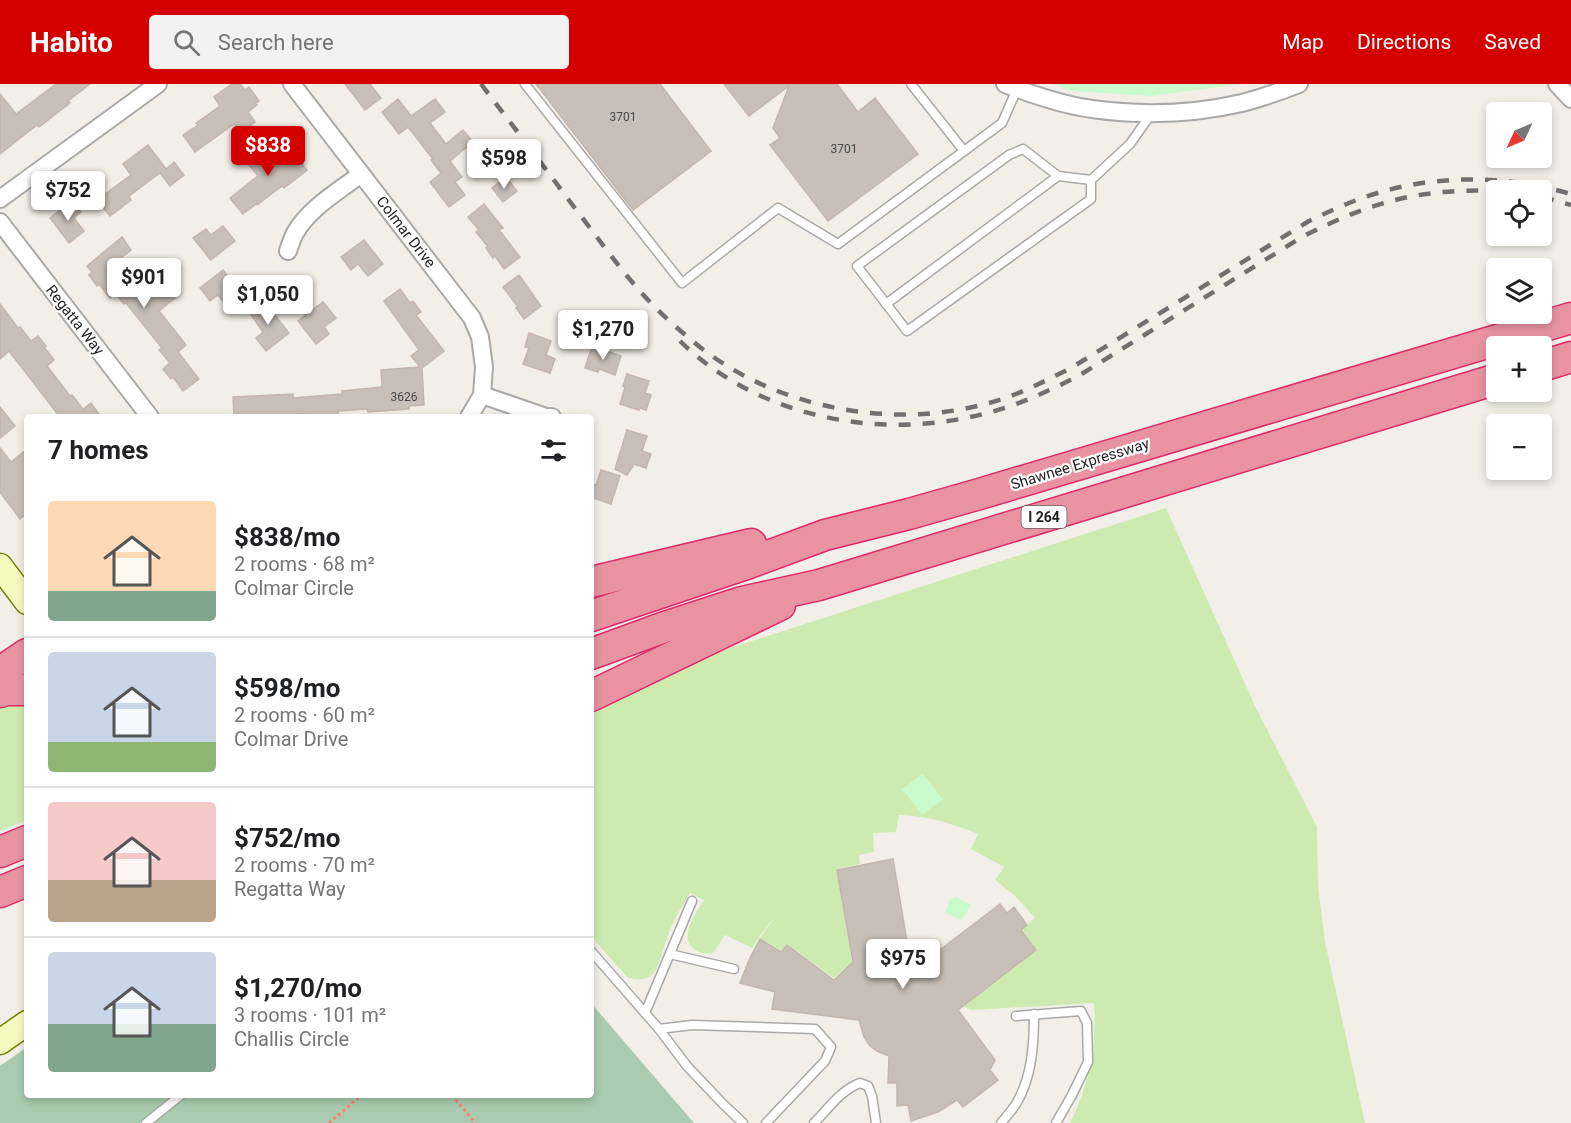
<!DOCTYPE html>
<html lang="en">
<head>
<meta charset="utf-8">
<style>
	:root { --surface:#fff; --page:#f2f2f2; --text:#202124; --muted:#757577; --line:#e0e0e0; --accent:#d40000 }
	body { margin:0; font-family:Roboto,sans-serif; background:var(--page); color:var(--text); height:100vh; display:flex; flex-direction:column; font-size:22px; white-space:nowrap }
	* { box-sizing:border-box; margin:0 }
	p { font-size:20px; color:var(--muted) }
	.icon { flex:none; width:33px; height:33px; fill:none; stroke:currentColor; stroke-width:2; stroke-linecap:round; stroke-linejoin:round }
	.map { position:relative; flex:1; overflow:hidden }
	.drawer { position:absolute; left:24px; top:330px; width:570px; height:684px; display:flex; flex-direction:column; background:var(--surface); border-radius:6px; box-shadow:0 3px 9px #0003 }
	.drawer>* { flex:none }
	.needle { width:39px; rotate:226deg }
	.tools { position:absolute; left:1486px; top:18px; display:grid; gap:12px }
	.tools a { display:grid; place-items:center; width:66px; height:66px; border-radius:6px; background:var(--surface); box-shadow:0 3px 9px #0003; font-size:30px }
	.price { position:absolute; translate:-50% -51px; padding:0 14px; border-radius:6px; background:#fff; color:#222; font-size:20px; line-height:39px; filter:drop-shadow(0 2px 3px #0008) }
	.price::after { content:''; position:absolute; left:50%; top:36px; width:18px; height:14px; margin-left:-9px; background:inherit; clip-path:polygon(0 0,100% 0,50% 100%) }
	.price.current { background:var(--accent); color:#fff }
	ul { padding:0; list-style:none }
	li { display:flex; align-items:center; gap:18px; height:150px; padding:0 24px }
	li+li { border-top:2px solid var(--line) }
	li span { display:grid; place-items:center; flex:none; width:168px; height:120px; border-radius:6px; color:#555 }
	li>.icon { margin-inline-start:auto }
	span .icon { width:72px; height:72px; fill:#fffc; stroke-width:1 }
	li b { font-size:26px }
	h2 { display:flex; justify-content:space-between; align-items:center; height:72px; padding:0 24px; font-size:26px }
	header { display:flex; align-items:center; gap:36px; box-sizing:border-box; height:84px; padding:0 30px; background:var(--accent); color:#fff }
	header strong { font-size:28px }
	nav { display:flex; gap:33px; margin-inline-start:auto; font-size:21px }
	.search { width:420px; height:54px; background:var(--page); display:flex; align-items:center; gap:15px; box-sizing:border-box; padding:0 21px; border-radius:6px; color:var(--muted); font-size:22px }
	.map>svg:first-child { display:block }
	.grass { fill:#cdebb0 }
	.cemetery { fill:#aacbaf }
	.park { fill:#c8facc }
	.building { fill:#c7bfb8; stroke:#c4b6ab; stroke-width:1.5 }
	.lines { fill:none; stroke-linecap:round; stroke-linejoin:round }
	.service-casing { stroke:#a9a9a9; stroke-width:11 }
	.minor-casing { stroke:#a9a9a9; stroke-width:20 }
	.secondary-casing { stroke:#707d05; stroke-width:27 }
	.motorway-casing { stroke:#dc2a67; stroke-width:33 }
	.path { stroke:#fa8072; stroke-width:3; stroke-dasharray:3 3; stroke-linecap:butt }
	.service { stroke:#fff; stroke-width:8 }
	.minor { stroke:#fff; stroke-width:16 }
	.secondary { stroke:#f7fabf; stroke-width:24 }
	.motorway { stroke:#e892a2; stroke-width:30 }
	.rail { stroke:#707070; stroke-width:4.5; stroke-dasharray:12 12; stroke-linecap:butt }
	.labels { text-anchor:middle; stroke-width:4.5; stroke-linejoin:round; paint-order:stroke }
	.number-label { font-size:12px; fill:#4b4948 }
	.shield { fill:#fff; stroke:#646464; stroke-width:1.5 }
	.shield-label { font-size:14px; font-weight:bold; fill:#222 }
	.street-label { font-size:15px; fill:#222; stroke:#fff }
</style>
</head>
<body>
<header>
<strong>Habito</strong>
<div class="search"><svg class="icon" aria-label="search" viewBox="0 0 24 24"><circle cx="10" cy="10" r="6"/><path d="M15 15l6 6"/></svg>Search here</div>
<nav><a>Map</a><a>Directions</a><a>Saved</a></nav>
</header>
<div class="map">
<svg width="1571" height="1039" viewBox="0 0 1571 1039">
	<rect width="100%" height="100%" fill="#f2efe9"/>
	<g class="grass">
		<path d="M 1166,424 L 1255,622 L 1317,743 L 1318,802 L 1325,858 L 1365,1039 L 1070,1039 C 1089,1001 1097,962 1094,919 L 971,926 L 966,924 L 964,922 L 1037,866 L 1022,846 L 1035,834 L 1015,812 L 995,796 L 1004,783 L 971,765 L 978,750 C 951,739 928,732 899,731 L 896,748 L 873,749 L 874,768 L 859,771 L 860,780 L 837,785 L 852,878 L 834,894 L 787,860 L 781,866 L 760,854 L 775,833 L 761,850 L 752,864 L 725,851 L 713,869 C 706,870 700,870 694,865 C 678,852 696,829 704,816 L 690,809 C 683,821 675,833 670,846 C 666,855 659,884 653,890 C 646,897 636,896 627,893 L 591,852 L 591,629 L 730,564 Z"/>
		<path d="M 27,611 L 27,736 L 0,747 L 0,615 Z"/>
	</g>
	<path class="cemetery" d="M 591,919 L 694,1039 L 0,1039 L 0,982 L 27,963 L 27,1011 L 591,1011 Z"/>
	<g class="park">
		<path d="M 1052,0 L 1239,0 L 1152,12 L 1072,7 Z"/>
		<path d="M 923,690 L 943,715 L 922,731 L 902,705 Z"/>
		<path d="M 956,813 L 971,821 L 962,836 L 958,835 L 945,828 L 948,821 L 949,816 Z"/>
	</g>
	<g class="building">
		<path d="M 56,0 L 90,0 L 68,17 L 70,19 L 39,43 L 37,41 L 0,70 L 0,10 L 16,30 Z"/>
		<path d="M 232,0 L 240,0 L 245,6 L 249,3 L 259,17 L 255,20 L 257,21 L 248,28 L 255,38 L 240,49 L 234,40 L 195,68 L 183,51 L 198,41 L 196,39 L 220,22 L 214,13 Z"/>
		<path d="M 345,0 L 370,0 L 381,14 L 365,26 Z"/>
		<path d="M 536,0 L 660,0 L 711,67 L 633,126 Z"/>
		<path d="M 724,0 L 837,0 L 858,28 L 875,14 L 918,70 L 828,137 L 770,61 L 780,54 L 773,44 L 789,2 L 749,32 Z"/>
		<path d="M 398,15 L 411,32 L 435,15 L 445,28 L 430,39 L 446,60 L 463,46 L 473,58 L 450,77 L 462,93 L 455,98 L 465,111 L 449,123 L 430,98 L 441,89 L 431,76 L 433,75 L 408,43 L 399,50 L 382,28 Z"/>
		<path d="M 148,61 L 166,85 L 174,78 L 184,91 L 170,102 L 160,89 L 161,88 L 129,112 L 131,116 L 110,132 L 97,116 L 131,91 L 123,80 Z"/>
		<path d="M 288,61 L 307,86 L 284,104 L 282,102 L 257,121 L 256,120 L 243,130 L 230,114 L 258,92 L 244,75 L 259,63 L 270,76 Z"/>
		<path d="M 506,93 L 517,107 L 503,118 L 492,104 Z"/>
		<path d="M 72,117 L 81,128 L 74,134 L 84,147 L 69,159 L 50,134 Z"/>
		<path d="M 484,120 L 503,144 L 499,146 L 520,173 L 504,185 L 495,172 L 493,174 L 486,164 L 488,163 L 476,148 L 479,146 L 468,133 Z"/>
		<path d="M 223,142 L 235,157 L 211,176 L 193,154 L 206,145 L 211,151 Z"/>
		<path d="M 122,153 L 131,166 L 112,181 L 128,200 L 140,191 L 153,208 L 163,200 L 175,214 L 159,227 L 186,261 L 178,268 L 199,295 L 183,307 L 173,293 L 171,295 L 163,285 L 170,279 L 159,266 L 162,264 L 126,219 L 124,220 L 115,209 L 110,214 L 99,200 L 97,202 L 89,191 L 92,188 L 87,182 Z"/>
		<path d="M 364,156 L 383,180 L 368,192 L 358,180 L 351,186 L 341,173 Z"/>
		<path d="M 223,186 L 242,211 L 227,223 L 218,211 L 210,217 L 200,204 Z"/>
		<path d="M 519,191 L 541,222 L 524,235 L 516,224 L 518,223 L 503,203 Z"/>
		<path d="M 400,205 L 410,219 L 413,217 L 421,228 L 416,231 L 444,267 L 422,284 L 424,321 L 409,322 L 409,325 L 368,328 L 367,325 L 338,327 L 338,333 L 308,333 L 308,330 L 234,333 L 233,313 L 293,310 L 293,314 L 342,310 L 342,307 L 382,303 L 381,286 L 420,283 L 411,272 L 419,266 L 384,217 Z"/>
		<path d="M 263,217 L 289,249 L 266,267 L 256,254 L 263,248 L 249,228 Z"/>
		<path d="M 323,218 L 336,234 L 324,243 L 329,250 L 316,260 L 298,237 Z"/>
		<path d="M 0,220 L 18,244 L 20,243 L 31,257 L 38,252 L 46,262 L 44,263 L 54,276 L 47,282 L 70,312 L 72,311 L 83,325 L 91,319 L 101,333 L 60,333 L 9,267 L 0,275 Z"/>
		<path d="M 529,249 L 551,257 L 546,271 L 555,275 L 550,289 L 523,280 L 529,264 L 525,263 Z"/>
		<path d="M 592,262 L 621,272 L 615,291 L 599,285 L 598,288 L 585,284 Z"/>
		<path d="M 627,290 L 649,297 L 645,309 L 651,311 L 646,326 L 640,324 L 639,326 L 620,320 L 625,303 L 623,302 Z"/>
		<path d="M 0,323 L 15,342 L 0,354 Z"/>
		<path d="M 627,346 L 647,352 L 642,367 L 651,370 L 646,384 L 634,380 L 627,391 L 615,385 Z"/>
		<path d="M 0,364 L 11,378 L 27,365 L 27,429 L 20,435 L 0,408 Z"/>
		<path d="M 601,386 L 620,392 L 611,420 L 591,413 L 593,400 L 596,401 Z"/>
		<path d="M 893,775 L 912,887 L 1000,820 L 1007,829 L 1014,823 L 1027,841 L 1021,846 L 1036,866 L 958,926 L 995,976 L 990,986 L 998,996 L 963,1023 L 957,1016 L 938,1028 L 911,1037 L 908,1021 L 897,1022 L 897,999 L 888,999 L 889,972 L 877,967 L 870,962 L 864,953 L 859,936 L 772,925 L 775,908 L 740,899 L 749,876 L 760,855 L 781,868 L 787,861 L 834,896 L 853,878 L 837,786 Z"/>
	</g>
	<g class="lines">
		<g class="service-casing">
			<g id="service">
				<path d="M 525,0 L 682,199 L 778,124 L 838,160 L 1002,39 L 1017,5"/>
				<path d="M 911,0 L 964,67"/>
				<path d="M 1091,96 L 1058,92 L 1023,65 L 1009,71 L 857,182 L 907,247 L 1091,115 L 1091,96 L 1130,60 L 1151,30"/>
				<path d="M 886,220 L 1058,92"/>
				<path d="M 591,867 L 659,945 L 687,982 L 723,1020 L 743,1039"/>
				<path d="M 670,870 L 734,885"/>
				<path d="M 645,929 L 692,817"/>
				<path d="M 1016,932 L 1081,927 L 1087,939 L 1088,978 L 1072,1011 L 1056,1039"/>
				<path d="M 659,945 L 692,941 L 815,945 L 831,963 L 825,977 L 766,1039"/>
				<path d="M 146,1039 L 181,1011"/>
				<path d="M 814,1039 C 828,1025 841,1006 860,999 L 868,1002 L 872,1012 L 876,1039"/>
				<path d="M 1001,1039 C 1006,1033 1012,1026 1016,1020 C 1032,993 1034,961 1034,930"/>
			</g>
		</g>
		<g class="minor-casing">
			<g id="minor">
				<path d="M 292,0 L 472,234 L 480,253 L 484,283 L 482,311 L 469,333"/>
				<path d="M 1005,0 C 1033,11 1063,21 1092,25 C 1142,32 1194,30 1242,19 C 1261,14 1281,7 1299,0"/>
				<path d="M 1557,0 L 1571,15"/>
				<path d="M 0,115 L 158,0"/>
				<path d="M 0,138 L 150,333"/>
				<path d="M 288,167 C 290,161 292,155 295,149 C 309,124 339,107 361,90"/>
				<path d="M 482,311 L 546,333 L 552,333"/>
			</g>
		</g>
		<g class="secondary-casing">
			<g id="secondary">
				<path d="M 0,482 L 27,518"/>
				<path d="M 0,958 L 27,939"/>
			</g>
		</g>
		<g class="motorway-casing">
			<g id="motorway">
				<path d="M 1542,282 L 1571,273"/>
				<path d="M 591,498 L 751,460"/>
				<path d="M 591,532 L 749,479 L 825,451 L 909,430 L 976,411 L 1571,234"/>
				<path d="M 591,570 L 662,544 L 742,518 L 819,501 L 1497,295"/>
				<path d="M 0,588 L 27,570"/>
				<path d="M 0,608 L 7,606 L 27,606"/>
				<path d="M 591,612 L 780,521"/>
				<path d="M 0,768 L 27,757"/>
				<path d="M 0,808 L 27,797"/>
			</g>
		</g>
		<g class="path">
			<path d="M 452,1011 L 475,1039"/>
			<path d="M 329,1039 L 362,1011"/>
		</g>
		<use href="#service" class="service"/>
		<use href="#minor" class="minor"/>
		<use href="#secondary" class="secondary"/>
		<use href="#motorway" class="motorway"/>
		<g class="rail">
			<path d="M 481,0 C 513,42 545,84 577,127 C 596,151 613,176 633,199 C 649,218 668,237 688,253 C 770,326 901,350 1005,314 C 1028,306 1049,295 1071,284 L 1309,137 C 1332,126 1356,115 1381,108 C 1443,90 1509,92 1571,110"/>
			<path d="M 1542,113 L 1571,121"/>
			<path d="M 680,257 C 757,333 879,357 983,330 C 1017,322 1049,307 1080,291 L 1302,153 C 1370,118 1420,104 1497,107"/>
		</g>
	</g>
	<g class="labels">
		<g class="number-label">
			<text x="623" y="37">3701</text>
			<text x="844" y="69">3701</text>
			<text x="404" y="317">3626</text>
		</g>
		<rect class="shield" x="1021.5" y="422" width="45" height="22" rx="4.5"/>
		<g class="shield-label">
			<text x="1044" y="438">I 264</text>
		</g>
		<g class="street-label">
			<text transform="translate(406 148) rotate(52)" y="5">Colmar Drive</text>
			<text transform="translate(75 236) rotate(52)" y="5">Regatta Way</text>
			<text transform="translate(1080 380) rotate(-17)" y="5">Shawnee Expressway</text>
		</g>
	</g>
</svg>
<div class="tools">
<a><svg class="needle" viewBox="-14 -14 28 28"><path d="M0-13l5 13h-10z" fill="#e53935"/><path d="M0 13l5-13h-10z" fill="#757577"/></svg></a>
<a><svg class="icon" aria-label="locate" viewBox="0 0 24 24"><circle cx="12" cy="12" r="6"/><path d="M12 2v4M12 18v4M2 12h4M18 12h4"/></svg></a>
<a><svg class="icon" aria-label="layers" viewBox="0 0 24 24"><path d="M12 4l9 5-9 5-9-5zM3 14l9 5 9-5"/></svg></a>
<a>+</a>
<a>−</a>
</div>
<b class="price current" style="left:268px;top:93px">$838</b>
<b class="price" style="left:504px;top:106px">$598</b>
<b class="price" style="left:68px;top:138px">$752</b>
<b class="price" style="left:144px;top:225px">$901</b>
<b class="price" style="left:268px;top:242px">$1,050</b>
<b class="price" style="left:603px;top:277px">$1,270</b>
<b class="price" style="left:903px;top:906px">$975</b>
<section class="drawer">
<h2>7 homes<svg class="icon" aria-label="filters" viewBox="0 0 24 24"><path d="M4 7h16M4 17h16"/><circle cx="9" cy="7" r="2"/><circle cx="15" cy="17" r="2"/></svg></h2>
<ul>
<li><span style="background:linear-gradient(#ffd9b3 75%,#7fa58c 0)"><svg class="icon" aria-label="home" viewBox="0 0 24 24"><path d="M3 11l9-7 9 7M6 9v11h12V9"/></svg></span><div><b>$838/mo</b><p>2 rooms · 68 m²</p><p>Colmar Circle</p></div></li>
<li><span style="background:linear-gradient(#c9d6e8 75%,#8fb573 0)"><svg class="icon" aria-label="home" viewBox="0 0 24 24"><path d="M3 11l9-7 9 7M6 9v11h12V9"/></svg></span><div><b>$598/mo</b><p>2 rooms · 60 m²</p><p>Colmar Drive</p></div></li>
<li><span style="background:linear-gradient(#f6c9c9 65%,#b9a48a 0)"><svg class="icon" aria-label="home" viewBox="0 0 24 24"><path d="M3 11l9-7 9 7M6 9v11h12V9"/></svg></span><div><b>$752/mo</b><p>2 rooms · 70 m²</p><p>Regatta Way</p></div></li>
<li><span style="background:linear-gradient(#c9d6e8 60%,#7fa58c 0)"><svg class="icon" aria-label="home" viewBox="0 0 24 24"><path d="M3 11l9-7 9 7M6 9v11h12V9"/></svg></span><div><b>$1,270/mo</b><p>3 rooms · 101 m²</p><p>Challis Circle</p></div></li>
</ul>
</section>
</div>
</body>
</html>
